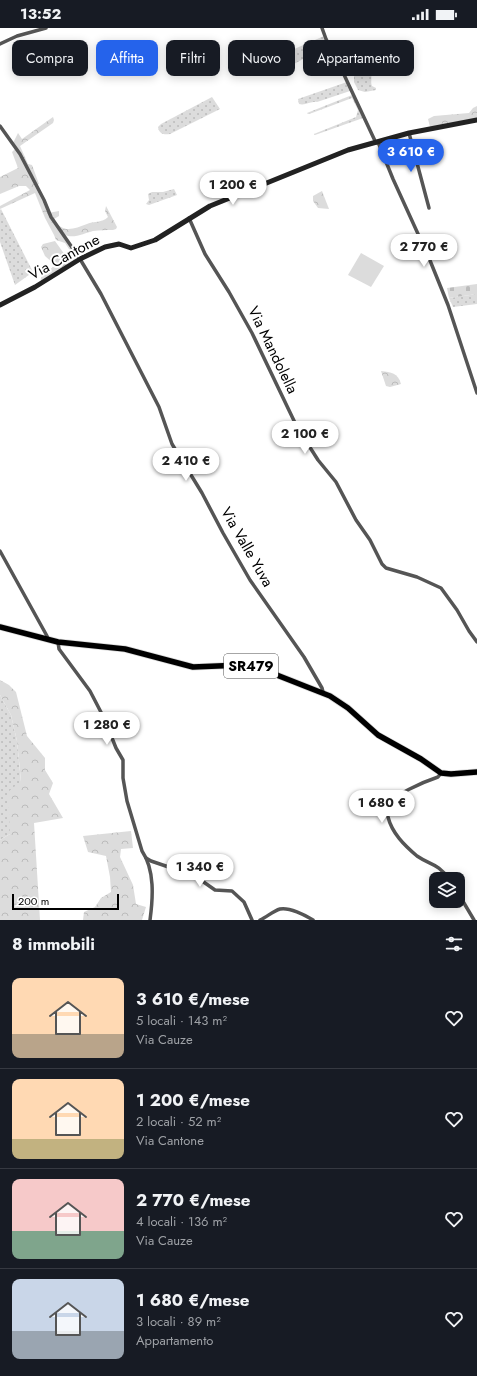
<!DOCTYPE html>
<html lang="it">
<head>
<meta charset="utf-8">
<style>
	:root { --surface:#171b24; --page:#20242c; --text:#f1f3f6; --muted:#9ea1a6; --line:#363941; --accent:#2563eb }
	body { margin:0; font-family:Jost,sans-serif; background:var(--page); color:var(--text); height:100vh; display:flex; flex-direction:column; font-size:15px; white-space:nowrap }
	* { box-sizing:border-box; margin:0 }
	p { font-size:13px; color:var(--muted) }
	.icon { flex:none; width:22px; height:22px; fill:none; stroke:currentColor; stroke-width:2; stroke-linecap:round; stroke-linejoin:round }
	.map { position:relative; height:892px; overflow:hidden }
	.details { display:flex; flex-direction:column; background:var(--surface); flex:1 }
	.details>* { flex:none }
	.top-card { position:absolute; left:12px; top:12px; width:453px; height:36px; display:flex; gap:8px }
	.tools { position:absolute; left:429px; top:844px; display:grid; gap:8px }
	.tools a { display:grid; place-items:center; width:36px; height:36px; border-radius:8px; background:var(--surface); box-shadow:0 2px 10px #0003; font-size:20px }
	.scale { position:absolute; left:12px; bottom:10px; width:107px; box-sizing:border-box; padding-left:4px; border:2px solid #000; border-top:0; font-size:11px; line-height:14px; white-space:nowrap; color:#000; -webkit-text-stroke:3px #fff; paint-order:stroke }
	.price { position:absolute; translate:-50% -34px; padding:0 9px; border-radius:14px; background:#fff; color:#222; font-size:13px; line-height:26px; filter:drop-shadow(0 1px 2px #0008) }
	.price::after { content:''; position:absolute; left:50%; top:24px; width:12px; height:9px; margin-left:-6px; background:inherit; clip-path:polygon(0 0,100% 0,50% 100%) }
	.price.selected { background:var(--accent); color:#fff }
	ul { padding:0; list-style:none }
	li { display:flex; align-items:center; gap:12px; height:100px; padding:0 12px }
	li+li { border-top:1px solid var(--line) }
	li span { display:grid; place-items:center; flex:none; width:112px; height:80px; border-radius:8px; color:#555 }
	li>.icon { margin-inline-start:auto }
	span .icon { width:48px; height:48px; fill:#fffc; stroke-width:1 }
	li b { font-size:17px }
	h2 { display:flex; justify-content:space-between; align-items:center; height:48px; padding:0 12px; font-size:17px }
	.tag { padding:0 14px; border-radius:8px; background:var(--surface); box-shadow:0 2px 10px #0003; font-size:14px; line-height:36px }
	.tag.selected { background:var(--accent); color:#fff }
	.status { display:flex; justify-content:space-between; align-items:center; height:28px; padding:0 20px; background:var(--surface); direction:ltr }
	.status svg { height:11px; fill:currentColor }
	.map>svg:first-child { display:block }
	.grass { fill:url(#grass-dots) }
	.forest { fill:url(#forest-crowns) }
	.cemetery { fill:url(#cemetery-stones) }
	.park { fill:#dcdcdc }
	.lines { fill:none; stroke-linecap:round; stroke-linejoin:round }
	.primary-casing { stroke:#dbdbdb; stroke-width:7 }
	.minor { stroke:#555; stroke-width:3.5 }
	.secondary { stroke:#222; stroke-width:5 }
	.primary { stroke:#000; stroke-width:5.5 }
	.labels { text-anchor:middle; stroke-width:4; stroke-linejoin:round; paint-order:stroke }
	.shield { fill:#fff; stroke:#4c4c4c; stroke-width:1 }
	.shield-label { font-size:14px; font-weight:bold; fill:#000 }
	.street-label { font-size:15px; fill:#000; stroke:#fff }
</style>
</head>
<body>
<div class="status"><b>13:52</b><svg viewBox="0 0 49 12"><path d="M0 12V9h3v3zM5 12V6h3v6zM10 12V3h3v9zM15 12V0h3v12zM26 1h20v11H26zM47 4h2v5h-2z"/></svg></div>
<div class="map">
<svg width="477" height="892" viewBox="0 0 477 892">
	<defs>
		<pattern id="grass-dots" width="8" height="8" patternUnits="userSpaceOnUse"><rect width="8" height="8" fill="#dcdcdc"/><path d="M2 2h.1M6 6h.1" fill="none" stroke="#bbb" stroke-width="1.8" stroke-linecap="round"/></pattern>
		<pattern id="forest-crowns" width="20" height="18" patternUnits="userSpaceOnUse"><rect width="20" height="18" fill="#dcdcdc"/><path d="M2 6a3 3 0 1 1 6 0M12 15a3 3 0 1 1 6 0" fill="none" stroke="#bbb"/></pattern>
		<pattern id="cemetery-stones" width="16" height="16" patternUnits="userSpaceOnUse"><rect width="16" height="16" fill="#dcdcdc"/><path d="M2 7V4a2 2 0 0 1 4 0v3zM10 15v-3a2 2 0 0 1 4 0v3z" fill="#bbb"/></pattern>
	</defs>
	<rect width="100%" height="100%" fill="#fff"/>
	<g class="grass">
		<path d="M 324,8 L 331,22 L 314,25 L 294,36 L 288,36 L 283,26 Z"/>
		<path d="M 365,43 L 370,44 C 373,49 370,53 372,58 L 376,60 L 376,62 L 365,64 L 358,62 L 354,54 L 354,48 L 358,45 Z"/>
		<path d="M 347,54 L 350,63 L 317,74 C 311,73 305,78 299,76 L 298,71 Z"/>
		<path d="M 352,67 L 363,90 L 315,107 L 314,106 L 356,89 L 358,82 L 352,70 L 312,85 L 308,86 L 307,85 Z"/>
		<path d="M 212,69 L 220,81 L 170,106 C 164,107 159,106 158,99 L 161,96 Z"/>
		<path d="M 174,161 L 177,167 L 149,177 L 146,176 L 149,172 L 148,166 L 152,164 L 163,164 Z"/>
		<path d="M 1,181 L 33,244 L 15,257 L 0,214 L 0,182 Z"/>
		<path d="M 477,266 L 477,276 L 453,279 L 449,270 Z"/>
		<path d="M 0,667 L 11,687 L 17,713 L 21,754 L 10,806 L 0,812 Z"/>
	</g>
	<g class="forest">
		<path d="M 477,78 L 477,90 L 430,99 L 428,91 L 434,88 L 469,85 L 473,80 Z"/>
		<path d="M 53,89 L 54,92 L 53,95 L 20,118 L 28,136 L 32,137 L 39,156 L 35,158 L 48,185 L 59,183 L 59,188 L 54,191 C 62,206 74,201 87,196 C 94,193 102,195 108,189 L 105,183 L 106,178 L 117,199 L 116,201 L 113,202 C 106,202 100,202 93,203 C 85,205 74,211 65,207 L 78,231 L 41,254 C 39,244 52,244 54,236 L 45,228 L 41,219 L 43,216 L 55,213 L 65,227 L 69,231 L 73,227 L 65,215 L 56,212 L 54,207 L 45,190 L 35,165 L 0,181 L 0,178 L 30,162 L 26,158 L 19,158 L 0,166 L 0,149 L 18,140 L 12,124 L 15,121 L 12,117 L 18,105 L 22,111 Z"/>
		<path d="M 322,163 L 329,181 L 318,180 L 313,173 L 313,168 Z"/>
		<path d="M 381,343 C 391,344 398,345 401,356 L 390,359 L 386,358 Z"/>
		<path d="M 0,652 L 9,657 L 16,664 L 27,708 L 45,730 L 45,742 L 53,755 L 49,766 L 63,790 L 34,795 L 40,892 L 0,892 L 0,812 L 10,806 L 8,764 L 21,753 L 17,713 L 11,687 L 0,667 Z"/>
		<path d="M 131,803 L 133,820 L 121,821 L 120,829 L 133,857 L 136,876 L 146,879 L 142,892 L 83,892 L 84,884 L 95,879 L 101,870 L 111,864 L 110,849 L 106,828 L 88,824 L 83,808 Z"/>
	</g>
	<path class="cemetery" d="M 477,256 L 477,266 L 449,270 L 447,260 Z"/>
	<path class="park" d="M 361,225 L 384,238 L 371,259 L 348,247 Z"/>
	<g class="lines">
		<g class="primary-casing">
			<path id="primary" d="M 0,599 L 58,614 L 125,621 L 193,639 L 242,637 L 254,638 L 330,668 L 348,680 L 378,707 L 421,731 L 441,745 L 451,746 L 477,744"/>
		</g>
		<g class="minor">
			<path d="M 322,0 L 326,11 L 339,36 L 376,115"/>
			<path d="M 0,16 L 17,8 L 46,0"/>
			<path d="M 0,98 L 20,126 L 44,172 L 51,189 L 80,231 L 101,266 L 159,379 L 172,416 L 202,465 L 223,505 L 250,552 L 304,629 L 322,660 L 323,664"/>
			<path d="M 409,105 L 429,180"/>
			<path d="M 378,114 L 393,151 L 429,230 L 448,277 L 477,365"/>
			<path d="M 189,190 L 205,226 L 229,264 L 252,305 L 297,399 L 318,432 L 336,454 L 356,492 L 370,512 L 382,536 L 386,540 L 417,549 L 441,560 L 457,582 L 469,603 L 477,614"/>
			<path d="M 0,523 L 47,608 L 48,611"/>
			<path d="M 58,614 L 59,621 L 90,663 L 104,690 L 116,720 L 123,732 L 123,750 L 127,773 L 142,823 C 155,842 153,870 150,892"/>
			<path d="M 441,745 L 438,749 C 426,753 389,768 386,780 C 386,783 387,786 388,789 C 392,805 404,817 417,828 C 430,837 438,835 449,851"/>
			<path d="M 146,830 L 151,833 L 195,848 L 215,862 L 232,863 L 244,874 L 252,892"/>
			<path d="M 458,865 L 474,892"/>
			<path d="M 260,892 C 267,889 273,883 280,881 C 289,879 305,887 313,892"/>
		</g>
		<path class="secondary" d="M 0,277 L 35,259 L 80,231 L 105,219 L 119,216 L 131,220 L 155,212 L 210,178 L 348,122 L 409,105 L 477,92"/>
		<use href="#primary" class="primary"/>
	</g>
	<g class="labels">
		<rect class="shield" x="224" y="626" width="54" height="24" rx="3"/>
		<g class="shield-label">
			<text x="251" y="643">SR479</text>
		</g>
		<g class="street-label">
			<text transform="translate(64 229) rotate(-29)" y="5">Via Cantone</text>
			<text transform="translate(273 322) rotate(64)" y="5">Via Mandolella</text>
			<text transform="translate(247 519) rotate(60)" y="5">Via Valle Yuva</text>
		</g>
	</g>
</svg>
<div class="tools">
<a><svg class="icon" aria-label="layers" viewBox="0 0 24 24"><path d="M12 4l9 5-9 5-9-5zM3 14l9 5 9-5"/></svg></a>
</div>
<div class="scale">200 m</div>
<b class="price selected" style="left:411px;top:145px">3 610 €</b>
<b class="price" style="left:233px;top:178px">1 200 €</b>
<b class="price" style="left:424px;top:240px">2 770 €</b>
<b class="price" style="left:305px;top:427px">2 100 €</b>
<b class="price" style="left:186px;top:454px">2 410 €</b>
<b class="price" style="left:107px;top:718px">1 280 €</b>
<b class="price" style="left:382px;top:796px">1 680 €</b>
<b class="price" style="left:200px;top:860px">1 340 €</b>
<div class="top-card">
<a class="tag">Compra</a>
<a class="tag selected">Affitta</a>
<a class="tag">Filtri</a>
<a class="tag">Nuovo</a>
<a class="tag">Appartamento</a>
</div>
</div>
<section class="details">
<h2>8 immobili<svg class="icon" aria-label="filters" viewBox="0 0 24 24"><path d="M4 7h16M4 17h16"/><circle cx="9" cy="7" r="2"/><circle cx="15" cy="17" r="2"/></svg></h2>
<ul>
<li><span style="background:linear-gradient(#ffd9b3 70%,#b9a48a 0)"><svg class="icon" aria-label="home" viewBox="0 0 24 24"><path d="M3 11l9-7 9 7M6 9v11h12V9"/></svg></span><div><b>3 610 €/mese</b><p>5 locali · 143 m²</p><p>Via Cauze</p></div><svg class="icon" aria-label="heart" viewBox="0 0 24 24"><path d="M12 20l-8-8c-3-5 5-10 8-4 3-6 11-1 8 4z"/></svg></li>
<li><span style="background:linear-gradient(#ffd9b3 75%,#c2b280 0)"><svg class="icon" aria-label="home" viewBox="0 0 24 24"><path d="M3 11l9-7 9 7M6 9v11h12V9"/></svg></span><div><b>1 200 €/mese</b><p>2 locali · 52 m²</p><p>Via Cantone</p></div><svg class="icon" aria-label="heart" viewBox="0 0 24 24"><path d="M12 20l-8-8c-3-5 5-10 8-4 3-6 11-1 8 4z"/></svg></li>
<li><span style="background:linear-gradient(#f6c9c9 65%,#7fa58c 0)"><svg class="icon" aria-label="home" viewBox="0 0 24 24"><path d="M3 11l9-7 9 7M6 9v11h12V9"/></svg></span><div><b>2 770 €/mese</b><p>4 locali · 136 m²</p><p>Via Cauze</p></div><svg class="icon" aria-label="heart" viewBox="0 0 24 24"><path d="M12 20l-8-8c-3-5 5-10 8-4 3-6 11-1 8 4z"/></svg></li>
<li><span style="background:linear-gradient(#c9d6e8 65%,#9aa5b1 0)"><svg class="icon" aria-label="home" viewBox="0 0 24 24"><path d="M3 11l9-7 9 7M6 9v11h12V9"/></svg></span><div><b>1 680 €/mese</b><p>3 locali · 89 m²</p><p>Appartamento</p></div><svg class="icon" aria-label="heart" viewBox="0 0 24 24"><path d="M12 20l-8-8c-3-5 5-10 8-4 3-6 11-1 8 4z"/></svg></li>
</ul>
</section>
</body>
</html>
